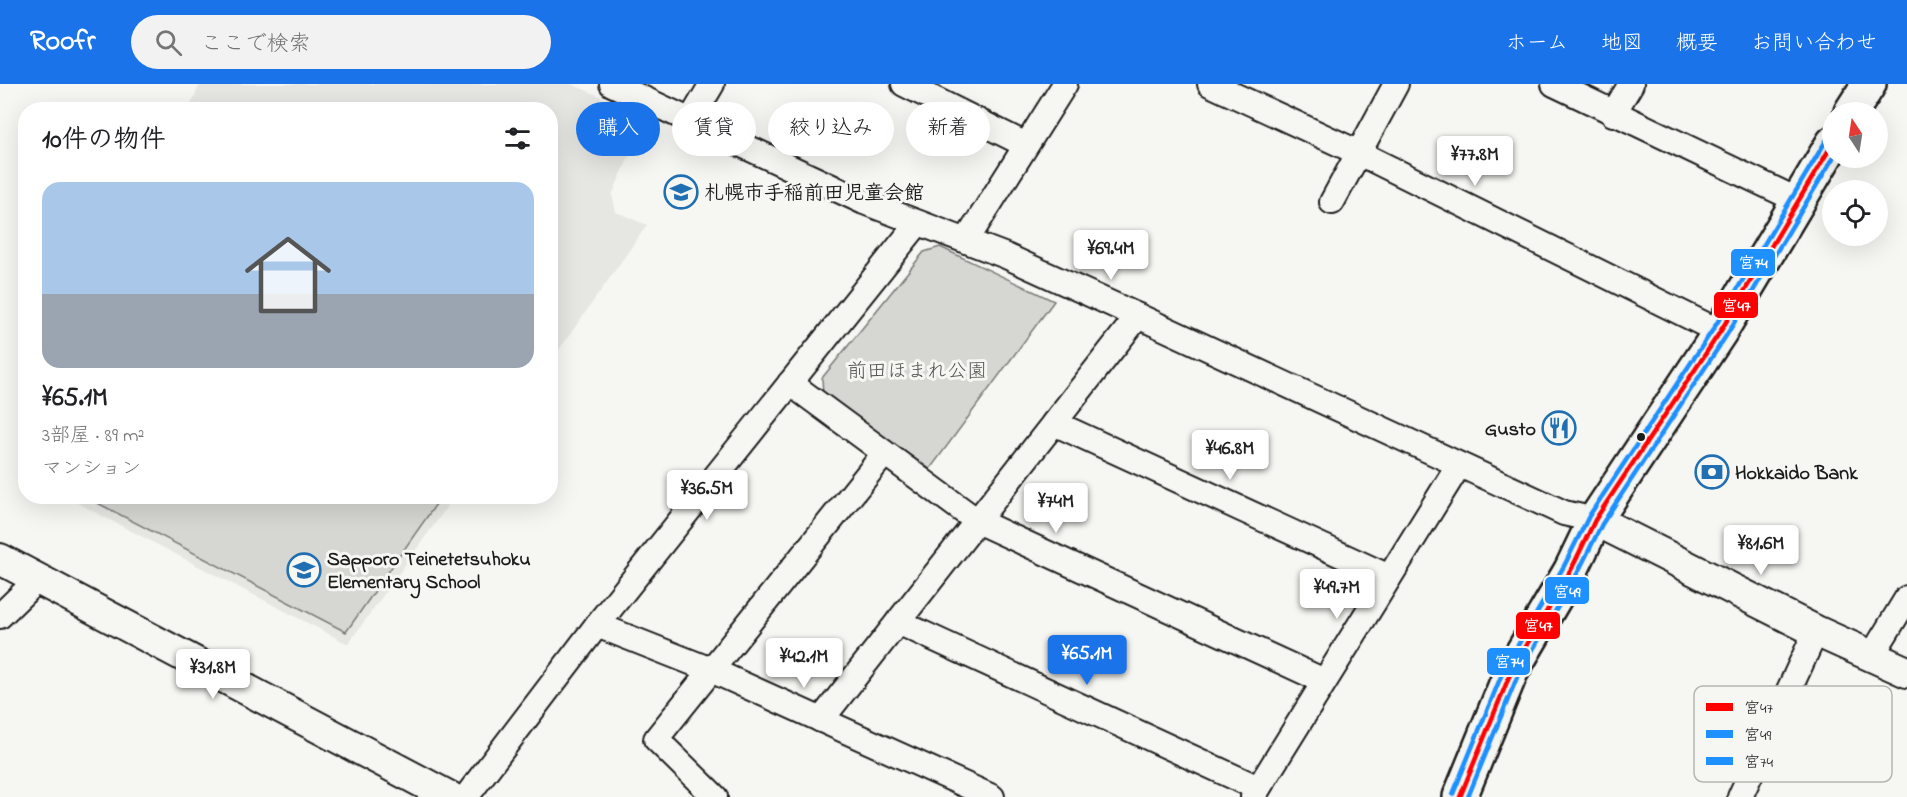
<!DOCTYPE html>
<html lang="ja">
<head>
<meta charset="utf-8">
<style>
	:root { --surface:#fff; --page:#f2f2f2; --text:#202124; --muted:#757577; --line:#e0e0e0; --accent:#1a73e8 }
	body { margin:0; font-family:"Indie Flower","Klee One",sans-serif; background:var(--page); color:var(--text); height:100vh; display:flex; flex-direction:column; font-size:22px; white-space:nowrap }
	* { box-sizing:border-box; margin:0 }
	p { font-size:20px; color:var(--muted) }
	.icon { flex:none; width:33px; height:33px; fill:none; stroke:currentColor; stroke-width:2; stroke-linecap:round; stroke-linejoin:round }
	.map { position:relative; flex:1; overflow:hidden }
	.panel { position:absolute; left:18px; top:18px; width:540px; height:402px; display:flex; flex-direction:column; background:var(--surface); border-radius:24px; box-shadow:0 6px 24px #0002 }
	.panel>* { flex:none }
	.banner { position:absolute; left:576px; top:18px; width:570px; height:54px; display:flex; gap:12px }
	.needle { width:39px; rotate:348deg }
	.buttons { position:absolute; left:1822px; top:18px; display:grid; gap:12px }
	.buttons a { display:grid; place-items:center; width:66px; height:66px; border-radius:50%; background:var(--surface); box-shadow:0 6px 24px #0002; font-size:30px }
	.price { position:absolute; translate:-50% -51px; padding:0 14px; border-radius:6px; background:#fff; color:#222; font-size:20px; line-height:39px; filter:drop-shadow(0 2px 3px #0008) }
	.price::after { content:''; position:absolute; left:50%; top:36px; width:18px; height:14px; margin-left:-9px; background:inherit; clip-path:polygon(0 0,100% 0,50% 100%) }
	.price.selected { background:var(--accent); color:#fff }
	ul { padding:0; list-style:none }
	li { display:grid; align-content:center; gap:12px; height:318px; padding:0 24px }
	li+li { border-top:2px solid var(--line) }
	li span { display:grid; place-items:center; height:186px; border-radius:18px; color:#555 }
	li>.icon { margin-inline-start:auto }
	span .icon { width:108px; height:108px; fill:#fffc; stroke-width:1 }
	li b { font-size:26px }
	h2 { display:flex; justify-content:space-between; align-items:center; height:72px; padding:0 24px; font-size:26px }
	.tag { padding:0 21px; border-radius:27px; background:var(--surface); box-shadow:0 6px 24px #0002; font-size:21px; line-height:54px }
	.tag.selected { background:var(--accent); color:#fff }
	header { display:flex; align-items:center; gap:36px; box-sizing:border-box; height:84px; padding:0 30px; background:var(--accent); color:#fff }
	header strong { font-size:28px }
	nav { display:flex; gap:33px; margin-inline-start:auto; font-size:21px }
	.search { width:420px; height:54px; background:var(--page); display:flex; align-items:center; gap:15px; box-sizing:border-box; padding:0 21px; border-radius:33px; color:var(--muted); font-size:22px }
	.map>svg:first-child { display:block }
	.built { fill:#e6e6e2 }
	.green { fill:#d6d6d2; stroke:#797977; stroke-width:1.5 }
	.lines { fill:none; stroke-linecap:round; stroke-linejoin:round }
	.minor-casing { stroke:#1c1c1c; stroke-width:28 }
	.tertiary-casing { stroke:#1c1c1c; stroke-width:34 }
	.primary-casing { stroke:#1c1c1c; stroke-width:38 }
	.minor { stroke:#f6f6f2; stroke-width:24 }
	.tertiary { stroke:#f6f6f2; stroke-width:30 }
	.primary { stroke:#f6f6f2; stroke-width:33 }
	.bus-1-casing { stroke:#f6f6f2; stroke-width:9 }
	.bus-2-casing { stroke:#f6f6f2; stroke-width:9 }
	.bus-3-casing { stroke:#f6f6f2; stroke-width:9 }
	.bus-1 { stroke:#f00; stroke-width:4.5 }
	.bus-2 { stroke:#1e90ff; stroke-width:4.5 }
	.bus-3 { stroke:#1e90ff; stroke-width:4.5 }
	.bus-dot { fill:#1c1c1c; stroke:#f6f6f2; stroke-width:2 }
	.labels { text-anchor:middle; stroke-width:6; stroke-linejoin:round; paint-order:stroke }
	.poi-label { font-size:20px; font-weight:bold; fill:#1c1c1c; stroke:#f6f6f2; text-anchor:start }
	.park-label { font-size:20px; fill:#545453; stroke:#f6f6f2 }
	.key { fill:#f6f6f2; stroke:#b5b5b2; stroke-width:1.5 }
	.key-label { font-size:16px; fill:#1c1c1c }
	.line-badge { stroke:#f6f6f2; stroke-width:2 }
	.badge-label { font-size:16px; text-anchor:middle; font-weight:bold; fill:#fff }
</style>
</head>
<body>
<header>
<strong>Roofr</strong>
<div class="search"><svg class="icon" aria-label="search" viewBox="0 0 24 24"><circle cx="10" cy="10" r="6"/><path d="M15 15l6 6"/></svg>ここで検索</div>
<nav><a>ホーム</a><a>地図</a><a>概要</a><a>お問い合わせ</a></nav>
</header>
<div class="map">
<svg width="1907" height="713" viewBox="0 0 1907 713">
	<rect width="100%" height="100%" fill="#f6f6f2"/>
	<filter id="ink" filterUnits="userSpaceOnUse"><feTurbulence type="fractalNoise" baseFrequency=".0167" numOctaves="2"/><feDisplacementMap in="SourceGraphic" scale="12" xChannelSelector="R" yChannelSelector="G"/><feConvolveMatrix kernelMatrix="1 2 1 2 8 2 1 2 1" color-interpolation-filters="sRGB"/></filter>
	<g filter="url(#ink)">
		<g class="built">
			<path d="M 200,0 L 571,0 L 647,32 L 612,111 L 616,128 L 647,141 L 551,277 L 550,26 L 189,25 Z"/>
			<path d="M 66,413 L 454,413 L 348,560 Z"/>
		</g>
		<g class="green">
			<path d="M 940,163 L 1054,217 L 930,385 L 823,311 L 822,294 L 924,168 Z"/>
			<path d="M 86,413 L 441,413 L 346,548 Z"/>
		</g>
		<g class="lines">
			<g class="minor-casing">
				<g id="minor">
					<path d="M 612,0 L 864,118 L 1006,172 L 1138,232 L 1564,429 L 1595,436"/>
					<path d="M 904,0 L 1026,61"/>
					<path d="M 1210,0 L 1357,68 L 1720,248"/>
					<path d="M 1554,0 L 1799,117"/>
					<path d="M 1613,30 L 1631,0"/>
					<path d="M 690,37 L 712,0"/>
					<path d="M 1332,118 L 1396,0"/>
					<path d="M 966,157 L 1065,0"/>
					<path d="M 790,299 L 977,437 L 1324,597"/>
					<path d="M 1054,339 L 1389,493"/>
					<path d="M 0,532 L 37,496"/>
					<path d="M 898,538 L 1258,704"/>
					<path d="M 597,541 L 711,586 L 992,713"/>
					<path d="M 1871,573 L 1907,514"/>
					<path d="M 821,636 L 1138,232"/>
					<path d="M 466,713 L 597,541 L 918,139"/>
					<path d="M 715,713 L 656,655 L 884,370"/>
					<path d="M 1253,713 L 1459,381"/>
					<path d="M 1740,713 L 1816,547"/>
				</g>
			</g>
			<g class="tertiary-casing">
				<g id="tertiary">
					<path d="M 1595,436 L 1816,547 L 1907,588"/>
					<path d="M 0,475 L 450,713"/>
				</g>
			</g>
			<g class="primary-casing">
				<g id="primary">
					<path d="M 1851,28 L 1869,0"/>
					<path d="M 1460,713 L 1511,588 L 1571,486 L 1595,436 L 1720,248 L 1833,59"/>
				</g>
			</g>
			<use href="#minor" class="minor"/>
			<use href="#tertiary" class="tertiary"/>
			<use href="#primary" class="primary"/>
			<g class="bus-1-casing">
				<path id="bus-1" d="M 1460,713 L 1511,588 L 1571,486 L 1595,436 L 1720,248 L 1833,59"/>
			</g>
			<g class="bus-2-casing">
				<path id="bus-2" d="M 1468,713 L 1518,591 L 1577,490 L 1602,440 L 1726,252 L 1833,74"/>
			</g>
			<g class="bus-3-casing">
				<path id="bus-3" d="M 1453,710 L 1504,585 L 1564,482 L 1589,432 L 1714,244 L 1827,55"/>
			</g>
			<use href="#bus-1" class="bus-1"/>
			<use href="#bus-2" class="bus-2"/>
			<use href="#bus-3" class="bus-3"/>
		</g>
	</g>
	<defs>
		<g id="school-ring" transform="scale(1.725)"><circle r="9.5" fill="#f6f6f2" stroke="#1f6fb2" stroke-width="1.5"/><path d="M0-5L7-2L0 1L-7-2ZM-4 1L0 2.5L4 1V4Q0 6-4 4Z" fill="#1f6fb2"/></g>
		<g id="restaurant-ring" transform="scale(1.725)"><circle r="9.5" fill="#f6f6f2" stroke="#1f6fb2" stroke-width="1.5"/><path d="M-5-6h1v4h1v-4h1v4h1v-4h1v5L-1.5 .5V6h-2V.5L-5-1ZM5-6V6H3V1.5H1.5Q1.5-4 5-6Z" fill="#1f6fb2"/></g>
		<g id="bank-ring" transform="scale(1.725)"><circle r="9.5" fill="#f6f6f2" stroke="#1f6fb2" stroke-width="1.5"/><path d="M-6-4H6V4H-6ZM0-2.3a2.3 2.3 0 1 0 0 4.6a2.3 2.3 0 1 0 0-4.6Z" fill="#1f6fb2"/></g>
	</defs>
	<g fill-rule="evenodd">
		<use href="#school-ring" x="681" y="108"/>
		<use href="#restaurant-ring" x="1559" y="344"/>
		<use href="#bank-ring" x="1712" y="388"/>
		<use href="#school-ring" x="304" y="486"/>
	</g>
	<circle class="bus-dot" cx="1641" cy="353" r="5"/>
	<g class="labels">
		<g class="poi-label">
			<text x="704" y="115">札幌市手稲前田児童会館</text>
			<text x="1536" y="351" text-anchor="end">Gusto</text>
			<text x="1735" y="395">Hokkaido Bank</text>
			<text x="327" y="481">Sapporo Teinetetsuhoku<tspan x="327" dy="23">Elementary School</tspan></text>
		</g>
		<g class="park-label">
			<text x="917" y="293">前田ほまれ公園</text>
		</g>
	</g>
	<rect x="1694" y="602" width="198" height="96" rx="9" class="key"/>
	<rect x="1706" y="619" width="27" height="8" fill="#f00"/>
	<rect x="1706" y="646" width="27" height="8" fill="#1e90ff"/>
	<rect x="1706" y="673" width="27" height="8" fill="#1e90ff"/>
	<g class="key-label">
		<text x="1744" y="629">宮47</text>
		<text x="1744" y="656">宮49</text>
		<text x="1744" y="683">宮74</text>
	</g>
	<g class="line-badge">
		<rect x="1730" y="164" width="46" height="29" rx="6" fill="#1e90ff"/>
		<rect x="1713" y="207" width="46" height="28" rx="6" fill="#f00"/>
		<rect x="1544" y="492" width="46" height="29" rx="6" fill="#1e90ff"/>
		<rect x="1515" y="527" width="46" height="29" rx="6" fill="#f00"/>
		<rect x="1486" y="563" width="45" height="29" rx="6" fill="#1e90ff"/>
	</g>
	<g class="badge-label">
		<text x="1753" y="184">宮74</text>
		<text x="1736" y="227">宮47</text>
		<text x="1567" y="513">宮49</text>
		<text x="1538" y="547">宮47</text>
		<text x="1509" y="583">宮74</text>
	</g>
</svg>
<div class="buttons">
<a><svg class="needle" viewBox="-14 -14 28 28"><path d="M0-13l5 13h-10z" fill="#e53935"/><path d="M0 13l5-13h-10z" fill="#757577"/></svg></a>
<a><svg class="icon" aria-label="locate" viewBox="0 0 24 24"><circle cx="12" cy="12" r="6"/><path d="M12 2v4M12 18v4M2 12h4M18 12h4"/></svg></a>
</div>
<b class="price" style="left:1475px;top:103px">¥77.8M</b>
<b class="price" style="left:1111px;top:197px">¥69.4M</b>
<b class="price" style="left:1230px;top:397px">¥46.8M</b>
<b class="price" style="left:707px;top:437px">¥36.5M</b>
<b class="price" style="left:1056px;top:450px">¥74M</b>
<b class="price" style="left:1761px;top:492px">¥81.6M</b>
<b class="price" style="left:1337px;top:536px">¥49.7M</b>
<b class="price selected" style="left:1087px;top:602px">¥65.1M</b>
<b class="price" style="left:804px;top:605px">¥42.1M</b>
<b class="price" style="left:213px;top:616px">¥31.8M</b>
<div class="banner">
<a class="tag selected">購入</a>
<a class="tag">賃貸</a>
<a class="tag">絞り込み</a>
<a class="tag">新着</a>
</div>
<section class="panel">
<h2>10件の物件<svg class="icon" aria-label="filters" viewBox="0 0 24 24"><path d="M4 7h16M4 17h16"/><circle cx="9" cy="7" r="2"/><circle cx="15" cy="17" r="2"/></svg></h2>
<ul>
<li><span style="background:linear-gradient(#a9c7e8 60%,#9aa5b1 0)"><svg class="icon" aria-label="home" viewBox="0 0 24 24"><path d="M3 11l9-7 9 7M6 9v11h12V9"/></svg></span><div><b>¥65.1M</b><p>3部屋 · 89 m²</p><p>マンション</p></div></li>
</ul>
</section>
</div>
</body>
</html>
